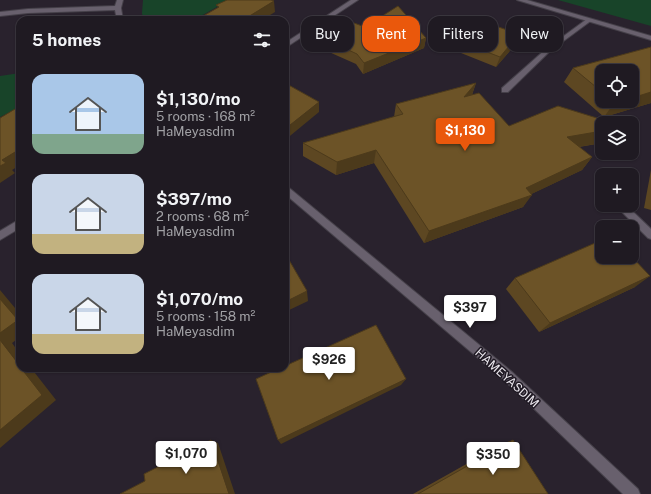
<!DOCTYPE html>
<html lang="en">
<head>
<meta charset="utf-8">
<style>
	:root { --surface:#1f1a22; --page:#27232a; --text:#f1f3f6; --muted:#a1a1a5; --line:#3c3840; --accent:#ea580c }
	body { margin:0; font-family:"Public Sans",sans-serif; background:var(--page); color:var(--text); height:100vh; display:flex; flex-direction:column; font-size:15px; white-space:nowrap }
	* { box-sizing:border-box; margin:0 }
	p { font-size:13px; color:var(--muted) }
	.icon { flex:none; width:22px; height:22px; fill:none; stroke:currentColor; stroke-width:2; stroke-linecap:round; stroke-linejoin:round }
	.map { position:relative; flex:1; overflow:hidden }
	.panel { position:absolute; left:16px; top:16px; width:273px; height:356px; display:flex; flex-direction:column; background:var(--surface); border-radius:12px; box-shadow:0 1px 3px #0004,0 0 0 1px var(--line) }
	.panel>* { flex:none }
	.hud { position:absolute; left:301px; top:16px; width:290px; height:36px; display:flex; gap:8px }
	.buttons { position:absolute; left:595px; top:64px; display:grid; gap:8px }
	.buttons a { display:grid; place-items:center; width:44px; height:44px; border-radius:8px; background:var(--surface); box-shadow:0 1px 3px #0004,0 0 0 1px var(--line); font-size:20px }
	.price { position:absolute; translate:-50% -34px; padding:0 9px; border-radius:4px; background:#fff; color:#222; font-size:13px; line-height:26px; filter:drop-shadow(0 1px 2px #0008) }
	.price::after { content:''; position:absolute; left:50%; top:24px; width:12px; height:9px; margin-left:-6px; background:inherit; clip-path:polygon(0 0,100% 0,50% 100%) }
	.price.current { background:var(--accent); color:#fff }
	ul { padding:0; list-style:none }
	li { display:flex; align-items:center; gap:12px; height:100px; padding:0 16px }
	li span { display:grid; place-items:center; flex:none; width:112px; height:80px; border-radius:12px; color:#555 }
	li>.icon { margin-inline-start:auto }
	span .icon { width:48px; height:48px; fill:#fffc; stroke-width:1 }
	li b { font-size:17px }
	h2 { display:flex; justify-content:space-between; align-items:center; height:48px; padding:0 16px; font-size:17px }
	.chip { padding:0 14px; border-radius:12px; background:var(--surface); box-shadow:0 1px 3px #0004,0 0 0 1px var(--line); font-size:14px; line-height:36px }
	.chip.current { background:var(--accent); color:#fff }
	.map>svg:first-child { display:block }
	.green { fill:#184429 }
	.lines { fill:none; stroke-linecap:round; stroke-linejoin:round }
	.lane-casing { stroke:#454049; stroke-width:2 }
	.street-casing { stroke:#454049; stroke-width:2 }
	.lane { fill:#68606d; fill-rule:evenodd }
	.street { fill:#68606d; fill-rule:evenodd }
	.wall { fill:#5d4722; fill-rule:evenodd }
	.shaded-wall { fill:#4c3a1b }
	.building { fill:#6c5327; stroke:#4c3a1b }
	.labels { text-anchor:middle; stroke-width:3; stroke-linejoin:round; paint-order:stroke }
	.street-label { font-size:12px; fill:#eae6ed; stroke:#1f1923 }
</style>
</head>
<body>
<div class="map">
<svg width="651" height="494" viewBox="0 0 651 494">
	<rect width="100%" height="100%" fill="#29222d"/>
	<g class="green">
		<path d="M 143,0 L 229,0 L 194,20 L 143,20 L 142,13 Z"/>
		<path d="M 558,0 L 651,0 L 651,26 Z"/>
		<path d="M 20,73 L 20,107 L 0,117 L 0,76 Z"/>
	</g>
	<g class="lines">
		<g class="lane-casing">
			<g id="lane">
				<path d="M 587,19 L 592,20 L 550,51 L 508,92 L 502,92 L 502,88 L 546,49 Z"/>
				<path d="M 615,205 L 626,205 L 651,229 L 651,239 L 648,238 Z"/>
			</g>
		</g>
		<g class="street-casing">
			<g id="street">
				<path d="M 117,0 L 123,0 L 121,8 L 123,20 L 117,20 L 115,10 L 28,13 L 0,16 L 0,12 L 28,9 L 115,6 Z"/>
				<path d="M 351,0 L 358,0 L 285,48 L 285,43 Z"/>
				<path d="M 517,0 L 527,0 L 651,36 L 651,40 Z"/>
				<path d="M 285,185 L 288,187 L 512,372 L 638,489 L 640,494 L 623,494 L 504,380 L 285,194 Z"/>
				<path d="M 20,219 L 20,228 L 0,240 L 0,231 Z"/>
			</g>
		</g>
		<use href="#lane" class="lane"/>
		<use href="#street" class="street"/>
	</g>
	<g class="wall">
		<path d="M 365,27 L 426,38 L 424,48 L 363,74 L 356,64 L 329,52 L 329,41 Z"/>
		<path d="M 519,34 L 515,45 L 496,67 L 461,53 L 464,43 Z"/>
		<path d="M 651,47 L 651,103 L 604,117 L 564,82 L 573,68 ZM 602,71 L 632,101 L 602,101 Z"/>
		<path d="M 476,83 L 472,95 L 509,126 L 602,123 L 602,143 L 579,147 L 592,157 L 582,170 L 531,194 L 523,207 L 424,243 L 374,163 L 336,175 L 303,156 L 303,143 L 394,117 L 396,104 Z"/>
		<path d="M 651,170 L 651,210 L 644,208 Z"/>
		<path d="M 515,278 L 635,287 L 539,332 L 506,289 Z"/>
		<path d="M 513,440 L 548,494 L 413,494 L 502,444 Z"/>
	</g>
	<g class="shaded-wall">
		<path d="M 274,1 L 275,12 L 262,20 L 243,20 Z"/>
		<path d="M 519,34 L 515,45 L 496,67 L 500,57 Z"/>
		<path d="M 426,38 L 424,48 L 363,74 L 364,63 Z"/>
		<path d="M 476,83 L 471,97 L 464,97 Z"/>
		<path d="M 651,92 L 651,103 L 604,117 L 614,103 L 621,101 L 632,101 L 632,98 Z"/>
		<path d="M 319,102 L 319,112 L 285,140 L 285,129 Z"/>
		<path d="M 602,131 L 602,143 L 559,150 L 567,137 Z"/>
		<path d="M 20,149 L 20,165 L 12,170 L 15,173 L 0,183 L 0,166 L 2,160 Z"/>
		<path d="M 376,150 L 374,163 L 336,175 L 337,162 Z"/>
		<path d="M 592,157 L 582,170 L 519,200 L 532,195 L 523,207 L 424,243 L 429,231 Z"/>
		<path d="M 650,276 L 635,287 L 539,332 L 550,323 Z"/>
		<path d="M 0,290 L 20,314 L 20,337 L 12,343 L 20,354 L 20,366 L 0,340 Z"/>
		<path d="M 307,291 L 308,301 L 285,312 L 285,302 Z"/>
		<path d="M 21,368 L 31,368 L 56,400 L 0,448 L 0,430 Z"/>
		<path d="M 406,379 L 401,385 L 281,444 L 278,440 Z"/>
		<path d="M 211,440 L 218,443 L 235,494 L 229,494 Z"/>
	</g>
	<g class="building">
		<path d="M 227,0 L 271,0 L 274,1 L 243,20 L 196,20 L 219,7 L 216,5 Z"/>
		<path d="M 398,6 L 426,38 L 364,63 L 357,54 L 329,41 L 354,23 L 365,27 Z"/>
		<path d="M 83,17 L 83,20 L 69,20 Z"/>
		<path d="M 484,22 L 519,34 L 500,57 L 464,43 Z"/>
		<path d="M 651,47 L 651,92 L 632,98 L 632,71 L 602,71 L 602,92 L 573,68 Z"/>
		<path d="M 285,83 L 319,102 L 285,129 Z"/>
		<path d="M 476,83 L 464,97 L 479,93 L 509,126 L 558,106 L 613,123 L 602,123 L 602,131 L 567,137 L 592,157 L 526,188 L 532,195 L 429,231 L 376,150 L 337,162 L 303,143 L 403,114 L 396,104 Z"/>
		<path d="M 612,101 L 621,101 L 614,103 Z"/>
		<path d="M 20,106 L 20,149 L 2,160 L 6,163 L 0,166 L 0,118 Z"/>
		<path d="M 602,240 L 602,257 L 632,257 L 650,276 L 550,323 L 515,278 Z"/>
		<path d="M 285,253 L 307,291 L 285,302 Z"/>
		<path d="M 0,299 L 18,320 L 0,333 Z"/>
		<path d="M 376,325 L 406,379 L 278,440 L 256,379 L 280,368 L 285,368 L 285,366 Z"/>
		<path d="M 0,340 L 20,366 L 20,368 L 21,368 L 42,395 L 0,430 Z"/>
		<path d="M 211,440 L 229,494 L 120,494 L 145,481 L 144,474 Z"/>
		<path d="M 513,440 L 548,494 L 418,494 Z"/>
	</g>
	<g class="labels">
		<g class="street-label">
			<text transform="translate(507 378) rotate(42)" y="4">HAMEYASDIM</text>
		</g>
	</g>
</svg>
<div class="buttons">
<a><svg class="icon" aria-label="locate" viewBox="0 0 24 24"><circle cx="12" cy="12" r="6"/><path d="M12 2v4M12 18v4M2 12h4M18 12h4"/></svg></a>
<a><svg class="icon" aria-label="layers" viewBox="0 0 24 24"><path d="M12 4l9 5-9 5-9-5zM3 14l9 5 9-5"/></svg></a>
<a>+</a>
<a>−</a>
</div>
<b class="price current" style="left:465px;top:152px">$1,130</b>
<b class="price" style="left:470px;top:329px">$397</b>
<b class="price" style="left:329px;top:381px">$926</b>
<b class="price" style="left:186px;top:475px">$1,070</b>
<b class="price" style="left:493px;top:476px">$350</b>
<div class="hud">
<a class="chip">Buy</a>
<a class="chip current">Rent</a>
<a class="chip">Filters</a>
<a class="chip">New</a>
</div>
<section class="panel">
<h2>5 homes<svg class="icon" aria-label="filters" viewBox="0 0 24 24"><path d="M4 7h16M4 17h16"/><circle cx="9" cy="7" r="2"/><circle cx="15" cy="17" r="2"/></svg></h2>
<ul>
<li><span style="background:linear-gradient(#a9c7e8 75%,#7fa58c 0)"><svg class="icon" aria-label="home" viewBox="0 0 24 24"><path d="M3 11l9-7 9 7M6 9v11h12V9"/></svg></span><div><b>$1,130/mo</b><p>5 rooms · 168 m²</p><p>HaMeyasdim</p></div></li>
<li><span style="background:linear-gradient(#c9d6e8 75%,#c2b280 0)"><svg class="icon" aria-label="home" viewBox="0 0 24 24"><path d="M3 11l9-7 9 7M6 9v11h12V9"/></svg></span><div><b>$397/mo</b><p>2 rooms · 68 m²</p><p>HaMeyasdim</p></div></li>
<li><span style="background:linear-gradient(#c9d6e8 75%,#c2b280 0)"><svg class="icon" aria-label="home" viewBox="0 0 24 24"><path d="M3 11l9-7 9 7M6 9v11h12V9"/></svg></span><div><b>$1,070/mo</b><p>5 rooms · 158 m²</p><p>HaMeyasdim</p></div></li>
</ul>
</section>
</div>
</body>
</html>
